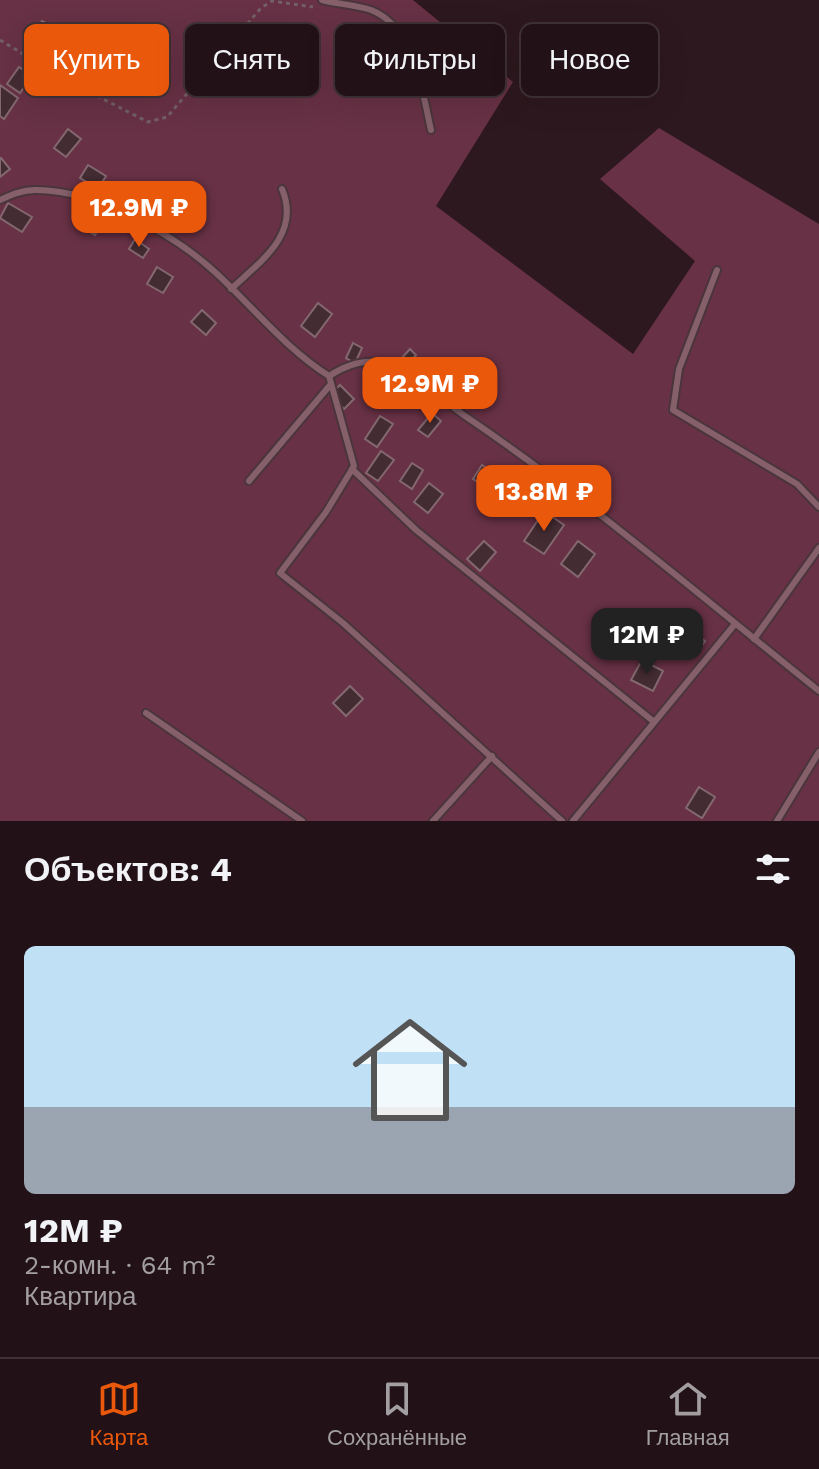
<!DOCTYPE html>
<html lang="ru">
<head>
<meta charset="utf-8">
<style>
	:root { --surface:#221217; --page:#2e2024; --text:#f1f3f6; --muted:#a29ea1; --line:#3f3236; --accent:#ea580c }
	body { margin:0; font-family:"Work Sans",sans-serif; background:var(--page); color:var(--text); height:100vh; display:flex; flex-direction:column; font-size:30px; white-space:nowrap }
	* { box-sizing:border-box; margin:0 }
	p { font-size:26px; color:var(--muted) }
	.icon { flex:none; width:44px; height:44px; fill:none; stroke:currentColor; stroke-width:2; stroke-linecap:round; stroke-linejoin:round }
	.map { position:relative; height:821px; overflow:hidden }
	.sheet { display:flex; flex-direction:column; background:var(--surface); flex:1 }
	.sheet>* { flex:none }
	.hud { position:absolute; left:24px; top:24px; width:772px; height:72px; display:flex; gap:16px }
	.price { position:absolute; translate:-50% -68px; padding:0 18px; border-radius:16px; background:var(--accent); color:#fff; font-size:26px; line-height:52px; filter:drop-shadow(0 2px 4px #0008) }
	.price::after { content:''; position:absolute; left:50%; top:48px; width:24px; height:18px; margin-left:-12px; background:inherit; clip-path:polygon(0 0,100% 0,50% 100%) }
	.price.on { background:#222; color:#fff }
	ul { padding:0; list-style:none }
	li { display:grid; align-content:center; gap:16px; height:424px; padding:0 24px }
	li span { display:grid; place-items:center; height:248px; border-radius:12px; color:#555 }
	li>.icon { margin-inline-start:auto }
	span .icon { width:144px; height:144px; fill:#fffc; stroke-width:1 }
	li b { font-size:34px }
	h2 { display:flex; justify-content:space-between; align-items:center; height:96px; padding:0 24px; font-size:34px }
	.tag { padding:0 28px; border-radius:12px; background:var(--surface); box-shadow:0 8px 32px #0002,0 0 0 2px var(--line); font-size:28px; line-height:72px }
	.tag.on { background:var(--accent); color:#fff }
	.dock { display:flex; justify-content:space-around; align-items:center; height:112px; border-top:2px solid var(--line); background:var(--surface); font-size:22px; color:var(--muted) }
	.dock a { display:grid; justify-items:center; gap:4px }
	.dock .on { color:var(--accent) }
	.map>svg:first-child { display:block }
	.green { fill:#683145 }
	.building { fill:#442c33; stroke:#846870; stroke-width:2 }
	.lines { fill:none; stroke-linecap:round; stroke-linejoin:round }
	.service-casing { stroke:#4a353c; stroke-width:10 }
	.path { stroke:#735f65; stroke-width:3; stroke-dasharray:4 4; stroke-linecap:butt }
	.service { stroke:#85606b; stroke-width:6 }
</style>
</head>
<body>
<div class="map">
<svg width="819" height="821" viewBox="0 0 819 821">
	<rect width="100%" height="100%" fill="#2e181f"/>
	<path class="green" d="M 0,0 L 413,0 L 513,82 L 436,206 L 633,354 L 695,261 L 600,179 L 659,128 L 819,224 L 819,821 L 0,821 Z"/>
	<g class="building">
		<path d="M 42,21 L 53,27 L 42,44 L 31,38 Z"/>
		<path d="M 42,49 L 63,63 L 57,72 L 36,59 Z"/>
		<path d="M 19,67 L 32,76 L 20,93 L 7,84 Z"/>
		<path d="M 0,85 L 18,98 L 4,119 L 0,116 Z"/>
		<path d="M 68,129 L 81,139 L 66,157 L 54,148 Z"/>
		<path d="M 1,158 L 10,169 L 0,177 L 0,159 Z"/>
		<path d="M 88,165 L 106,176 L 98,189 L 80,178 Z"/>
		<path d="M 8,203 L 32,217 L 22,232 L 0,218 Z"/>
		<path d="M 91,218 L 101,225 L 95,235 L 84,228 Z"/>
		<path d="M 135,239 L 149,249 L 143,258 L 129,249 Z"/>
		<path d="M 157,267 L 173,277 L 163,293 L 147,284 Z"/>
		<path d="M 318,303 L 332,314 L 315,337 L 301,326 Z"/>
		<path d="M 202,310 L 216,323 L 206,335 L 191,322 Z"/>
		<path d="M 353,343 L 362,348 L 355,363 L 346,358 Z"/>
		<path d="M 410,349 L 416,355 L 406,367 L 399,361 Z"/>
		<path d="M 435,369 L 458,383 L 450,396 L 427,382 Z"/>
		<path d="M 340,385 L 354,399 L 344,409 L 330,395 Z"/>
		<path d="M 432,413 L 441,421 L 428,437 L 418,430 Z"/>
		<path d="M 380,416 L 393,424 L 377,447 L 365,439 Z"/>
		<path d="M 381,451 L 394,460 L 378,481 L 366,473 Z"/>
		<path d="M 412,463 L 423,470 L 412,489 L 400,481 Z"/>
		<path d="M 482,465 L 496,474 L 487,488 L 473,479 Z"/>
		<path d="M 429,483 L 443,494 L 428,513 L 414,502 Z"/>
		<path d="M 544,511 L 564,525 L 544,554 L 524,541 Z"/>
		<path d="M 484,541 L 496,552 L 480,571 L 467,559 Z"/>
		<path d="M 578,541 L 595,554 L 578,577 L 561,564 Z"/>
		<path d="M 688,629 L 705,641 L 697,653 L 680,641 Z"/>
		<path d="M 642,660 L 663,671 L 653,691 L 631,680 Z"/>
		<path d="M 350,686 L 363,699 L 346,716 L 333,703 Z"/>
		<path d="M 699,787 L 715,797 L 702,818 L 686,808 Z"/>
	</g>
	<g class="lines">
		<g class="service-casing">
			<g id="service">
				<path d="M 322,0 C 337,4 356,5 371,10 C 415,27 422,91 431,130"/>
				<path d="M 0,200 C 11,195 22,190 35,190 C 93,189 174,234 216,273 C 254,308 285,348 329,376 C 346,365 366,358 386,364 C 415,373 443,401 468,418 C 590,501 704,599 819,691"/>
				<path d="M 717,270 L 679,369 L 673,410 L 797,484 L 819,507"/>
				<path d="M 231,289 C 261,261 301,234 282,189"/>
				<path d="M 329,376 L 354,466 L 326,512 L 280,573 L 343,623 L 562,821"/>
				<path d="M 352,469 L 416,530 L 653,721"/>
				<path d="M 249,481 L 331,384"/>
				<path d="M 754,639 L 819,548"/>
				<path d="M 146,713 L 302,821"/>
				<path d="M 433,821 L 492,756"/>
				<path d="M 573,821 L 735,624"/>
				<path d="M 777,821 L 819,752"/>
			</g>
		</g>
		<path class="path" d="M 0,40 L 68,81 L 148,122 L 167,117 L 261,8 L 272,1 L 313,7"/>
		<use href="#service" class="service"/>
	</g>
</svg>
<b class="price" style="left:139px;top:249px">12.9M ₽</b>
<b class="price" style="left:430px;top:425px">12.9M ₽</b>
<b class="price" style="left:544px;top:533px">13.8M ₽</b>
<b class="price on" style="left:647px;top:676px">12M ₽</b>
<div class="hud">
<a class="tag on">Купить</a>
<a class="tag">Снять</a>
<a class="tag">Фильтры</a>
<a class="tag">Новое</a>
</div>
</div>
<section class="sheet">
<h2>Объектов: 4<svg class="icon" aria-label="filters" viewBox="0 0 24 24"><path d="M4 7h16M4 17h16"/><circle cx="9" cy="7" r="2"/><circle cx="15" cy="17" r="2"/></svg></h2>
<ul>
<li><span style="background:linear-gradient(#bfe0f5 65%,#9aa5b1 0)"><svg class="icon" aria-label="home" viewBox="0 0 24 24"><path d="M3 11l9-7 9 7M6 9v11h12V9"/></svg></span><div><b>12M ₽</b><p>2-комн. · 64 m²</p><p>Квартира</p></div></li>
</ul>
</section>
<nav class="dock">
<a class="on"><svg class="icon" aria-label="map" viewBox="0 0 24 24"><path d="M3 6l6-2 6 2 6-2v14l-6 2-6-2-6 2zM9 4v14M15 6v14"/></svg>Карта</a>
<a><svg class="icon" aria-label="saved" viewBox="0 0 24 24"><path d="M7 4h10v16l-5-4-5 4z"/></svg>Сохранённые</a>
<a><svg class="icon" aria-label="home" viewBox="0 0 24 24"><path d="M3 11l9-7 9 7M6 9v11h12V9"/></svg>Главная</a>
</nav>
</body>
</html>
